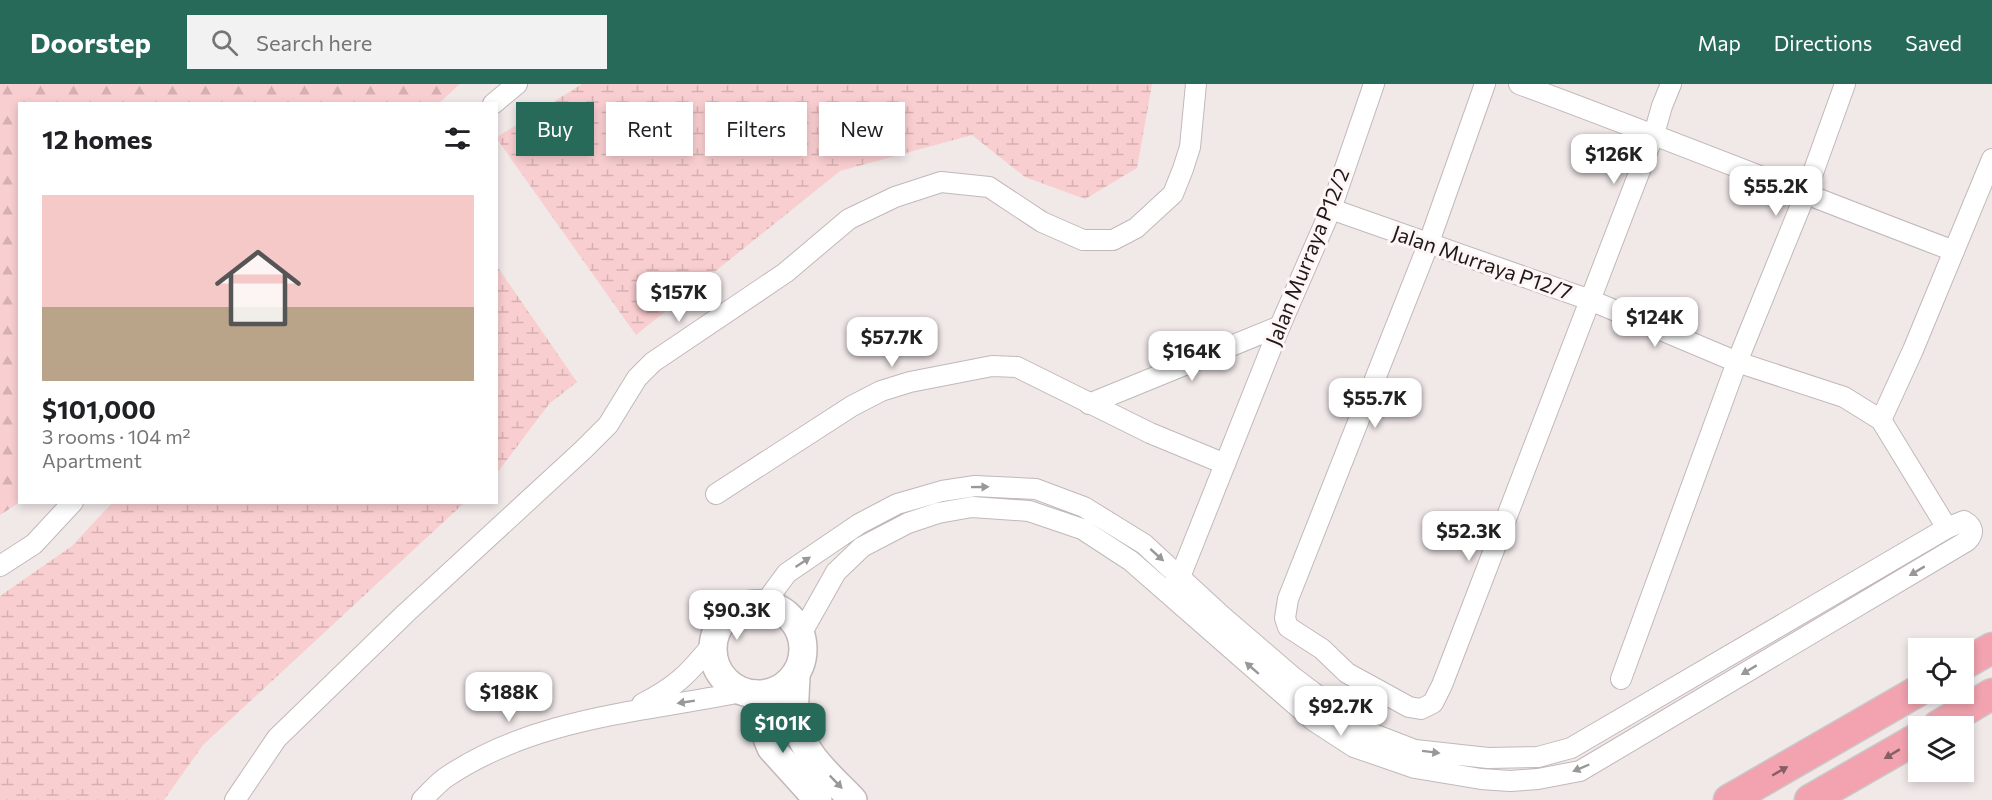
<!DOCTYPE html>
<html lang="en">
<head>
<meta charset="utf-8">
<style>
	:root { --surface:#fff; --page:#f2f2f2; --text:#202124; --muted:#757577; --line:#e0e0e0; --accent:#286a5a }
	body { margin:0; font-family:Commissioner,sans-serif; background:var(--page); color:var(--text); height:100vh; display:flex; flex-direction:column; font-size:22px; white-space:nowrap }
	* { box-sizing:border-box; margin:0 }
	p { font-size:20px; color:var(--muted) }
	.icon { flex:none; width:33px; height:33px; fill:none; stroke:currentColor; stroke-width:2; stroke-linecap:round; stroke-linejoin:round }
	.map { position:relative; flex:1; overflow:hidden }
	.sheet { position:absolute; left:18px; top:18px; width:480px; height:402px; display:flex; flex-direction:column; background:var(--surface); border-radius:0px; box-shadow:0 3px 9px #0003 }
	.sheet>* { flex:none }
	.banner { position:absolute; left:516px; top:18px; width:570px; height:54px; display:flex; gap:12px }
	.controls { position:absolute; left:1908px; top:554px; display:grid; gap:12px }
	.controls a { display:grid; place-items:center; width:66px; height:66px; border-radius:0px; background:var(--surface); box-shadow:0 3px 9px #0003; font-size:30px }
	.price { position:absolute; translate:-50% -51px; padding:0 14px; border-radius:12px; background:#fff; color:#222; font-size:20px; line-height:39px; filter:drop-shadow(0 2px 3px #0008) }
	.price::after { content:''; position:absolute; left:50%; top:36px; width:18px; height:14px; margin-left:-9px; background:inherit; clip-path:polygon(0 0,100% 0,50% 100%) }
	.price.active { background:var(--accent); color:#fff }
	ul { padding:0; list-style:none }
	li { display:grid; align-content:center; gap:12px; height:318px; padding:0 24px }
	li+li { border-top:2px solid var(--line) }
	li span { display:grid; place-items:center; height:186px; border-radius:0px; color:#555 }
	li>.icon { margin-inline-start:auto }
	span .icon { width:108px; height:108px; fill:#fffc; stroke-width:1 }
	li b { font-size:26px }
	h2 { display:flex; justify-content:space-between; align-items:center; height:72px; padding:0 24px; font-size:26px }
	.pill { padding:0 21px; border-radius:0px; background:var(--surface); box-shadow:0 3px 9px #0003; font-size:21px; line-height:54px }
	.pill.active { background:var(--accent); color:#fff }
	header { display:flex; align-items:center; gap:36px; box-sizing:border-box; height:84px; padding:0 30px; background:var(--accent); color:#fff }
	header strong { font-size:28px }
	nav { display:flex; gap:33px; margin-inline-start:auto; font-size:21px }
	.search { width:420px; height:54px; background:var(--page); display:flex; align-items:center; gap:15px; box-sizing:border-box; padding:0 21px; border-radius:0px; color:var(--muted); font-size:22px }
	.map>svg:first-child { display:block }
	.forest { fill:url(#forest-firs) }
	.wetland { fill:url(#wetland-marsh) }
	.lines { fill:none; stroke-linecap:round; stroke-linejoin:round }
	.street-casing { stroke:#c2b8b9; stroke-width:22 }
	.secondary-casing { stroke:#c2b8b9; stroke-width:30 }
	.primary-casing { stroke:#c9c8c8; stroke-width:33 }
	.street { stroke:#fff; stroke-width:20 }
	.secondary { stroke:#fff; stroke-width:27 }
	.primary { stroke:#f2a3af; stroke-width:30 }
	.oneway { fill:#999898 }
	.oneway2 { fill:#875e64 }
	.labels { text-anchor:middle; stroke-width:6; stroke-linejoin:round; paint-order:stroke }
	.street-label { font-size:21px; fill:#1c1919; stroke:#fff5f5 }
</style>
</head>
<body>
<header>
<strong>Doorstep</strong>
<div class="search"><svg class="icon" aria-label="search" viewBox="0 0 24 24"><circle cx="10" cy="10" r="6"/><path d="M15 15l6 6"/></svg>Search here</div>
<nav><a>Map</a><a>Directions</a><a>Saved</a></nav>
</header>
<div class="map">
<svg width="1992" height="716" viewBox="0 0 1992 716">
	<defs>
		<pattern id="forest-firs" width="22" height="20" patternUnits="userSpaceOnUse" patternTransform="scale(1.5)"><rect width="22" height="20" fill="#f9ced0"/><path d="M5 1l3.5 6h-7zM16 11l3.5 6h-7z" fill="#d5b0b2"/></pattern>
		<pattern id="wetland-marsh" width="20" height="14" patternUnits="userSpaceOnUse" patternTransform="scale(1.5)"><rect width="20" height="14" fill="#f9ced0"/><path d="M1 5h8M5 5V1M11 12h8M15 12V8" fill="none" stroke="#d5b0b2"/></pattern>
	</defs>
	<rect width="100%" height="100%" fill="#f1e8e8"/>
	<path class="forest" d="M 0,0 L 460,0 L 438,20 L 20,20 L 20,418 L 0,431 Z"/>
	<g class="wetland">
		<path d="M 582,0 L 1152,0 L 1137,84 L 1085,115 L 1025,93 L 972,51 L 840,87 L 636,251 L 497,55 L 497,53 Z"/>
		<path d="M 496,181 L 577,298 L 549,320 L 497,389 Z"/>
		<path d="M 112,419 L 112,418 L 464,419 L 203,661 L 164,716 L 0,716 L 0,512 L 72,462 Z"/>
	</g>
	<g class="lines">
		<g class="street-casing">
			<g id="street">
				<path d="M 1485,0 L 1428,161 L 1288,515 L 1285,534 L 1288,543 L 1322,565 L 1347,589 L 1409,623 L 1421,625 L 1433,619 L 1442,601 L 1654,50 L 1662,22 L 1671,0"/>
				<path d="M 1519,0 C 1665,54 1809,112 1954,167"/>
				<path d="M 493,20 L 517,0"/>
				<path d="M 1331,125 L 1590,216 L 1737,278 L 1844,313 L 1881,336 L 1947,444"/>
				<path d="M 1089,320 L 1280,242"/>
				<path d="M 1881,336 L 1913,266 L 1992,75"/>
				<path d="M 716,410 L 852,322 L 881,307 L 910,298 L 992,282 L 1017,283 L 1150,349 L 1225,380"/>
				<path d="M 0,482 L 34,460 L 73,418"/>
				<path d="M 1173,502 L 1180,493 L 1280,242 L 1331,125 L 1374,0"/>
				<path d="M 764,520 L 787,489 L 859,440 L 897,420 L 942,407 L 975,402 L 1036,405 L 1084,423 L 1144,460 L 1222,532 L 1293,593 L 1363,646 L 1415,666 L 1488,674 L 1538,673 L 1571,664 L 1947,444 L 1964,437 C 1973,442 1975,449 1967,457 L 1580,687 L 1538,695 L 1510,697 L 1481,695 L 1415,684 L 1354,663 L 1314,637 L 1131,477 L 1082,445 L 1029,427 L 972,423 L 938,429 L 908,439 L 862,463 L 836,488 L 801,550"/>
				<path d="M 1621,595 L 1737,278 L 1805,111 L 1845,0"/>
				<path d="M 642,620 C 677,602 688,590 712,561"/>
				<path d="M 235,716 L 277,654 L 406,529 L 583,366 L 608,341 L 637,294 L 653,278 L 785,189 L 849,135 L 895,113 L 941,98 L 989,103 L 1042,138 L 1083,156 L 1113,156 L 1136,144 L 1173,110 L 1183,85 L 1190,63 L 1196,0"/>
				<path d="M 422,716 C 429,709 437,700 445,694 C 533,634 641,628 742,608"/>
			</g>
		</g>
		<g class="secondary-casing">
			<g id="secondary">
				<circle cx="758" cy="565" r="45"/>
				<path d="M 796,590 C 796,605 793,622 796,637 C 802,670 831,693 853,716"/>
				<path d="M 756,610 L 760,637 L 771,664 L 818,716"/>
			</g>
		</g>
		<g class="primary-casing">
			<g id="primary">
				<path d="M 1964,580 L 1992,564"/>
				<path d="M 1938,642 L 1992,610"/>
				<path d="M 1729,716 L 1918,607"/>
				<path d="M 1810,716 L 1918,654"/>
			</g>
		</g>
		<use href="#street" class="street"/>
		<use href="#secondary" class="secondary"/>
		<use href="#primary" class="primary"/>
	</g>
	<defs><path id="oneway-solid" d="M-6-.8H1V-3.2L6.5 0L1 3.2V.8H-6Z" transform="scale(1.5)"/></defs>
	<g class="oneway">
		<use href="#oneway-solid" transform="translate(980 403) rotate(-1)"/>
		<use href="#oneway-solid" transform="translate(1157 471) rotate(42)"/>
		<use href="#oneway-solid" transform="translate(803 478) rotate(-34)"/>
		<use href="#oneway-solid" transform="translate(1917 487) rotate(149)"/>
		<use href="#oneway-solid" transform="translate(1252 584) rotate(-139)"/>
		<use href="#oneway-solid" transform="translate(1749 586) rotate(149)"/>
		<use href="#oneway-solid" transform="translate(686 618) rotate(171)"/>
		<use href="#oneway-solid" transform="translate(1431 668) rotate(7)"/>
		<use href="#oneway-solid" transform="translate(1581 684) rotate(157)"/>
		<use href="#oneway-solid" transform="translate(836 698) rotate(46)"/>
	</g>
	<g class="oneway2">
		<use href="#oneway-solid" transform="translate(1892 670) rotate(149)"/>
		<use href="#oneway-solid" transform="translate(1780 687) rotate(-30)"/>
	</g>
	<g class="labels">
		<g class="street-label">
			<text transform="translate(1308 173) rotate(-68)" y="7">Jalan Murraya P12/2</text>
			<text transform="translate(1482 179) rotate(19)" y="7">Jalan Murraya P12/7</text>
		</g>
	</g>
</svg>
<div class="controls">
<a><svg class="icon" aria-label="locate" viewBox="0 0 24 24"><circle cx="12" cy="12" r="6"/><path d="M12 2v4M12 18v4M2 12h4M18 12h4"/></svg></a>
<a><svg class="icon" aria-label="layers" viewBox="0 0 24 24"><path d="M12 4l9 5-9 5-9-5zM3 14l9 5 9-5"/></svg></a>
</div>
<b class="price" style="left:1614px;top:101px">$126K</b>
<b class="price" style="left:1776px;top:133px">$55.2K</b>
<b class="price" style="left:679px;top:239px">$157K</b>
<b class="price" style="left:1655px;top:264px">$124K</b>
<b class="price" style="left:892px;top:284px">$57.7K</b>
<b class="price" style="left:1192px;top:298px">$164K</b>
<b class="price" style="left:1375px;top:345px">$55.7K</b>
<b class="price" style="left:1469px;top:478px">$52.3K</b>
<b class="price" style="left:737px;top:557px">$90.3K</b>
<b class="price" style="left:509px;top:639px">$188K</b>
<b class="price" style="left:1341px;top:653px">$92.7K</b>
<b class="price active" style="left:783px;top:670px">$101K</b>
<div class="banner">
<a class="pill active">Buy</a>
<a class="pill">Rent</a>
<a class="pill">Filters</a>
<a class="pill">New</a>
</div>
<section class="sheet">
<h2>12 homes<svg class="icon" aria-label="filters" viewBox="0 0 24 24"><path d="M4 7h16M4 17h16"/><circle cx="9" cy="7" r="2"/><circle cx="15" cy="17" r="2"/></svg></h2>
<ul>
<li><span style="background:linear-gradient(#f6c9c9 60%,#b9a48a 0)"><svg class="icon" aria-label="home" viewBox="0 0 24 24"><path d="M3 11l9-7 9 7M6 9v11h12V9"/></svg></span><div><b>$101,000</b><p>3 rooms · 104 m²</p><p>Apartment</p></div></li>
</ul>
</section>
</div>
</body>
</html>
